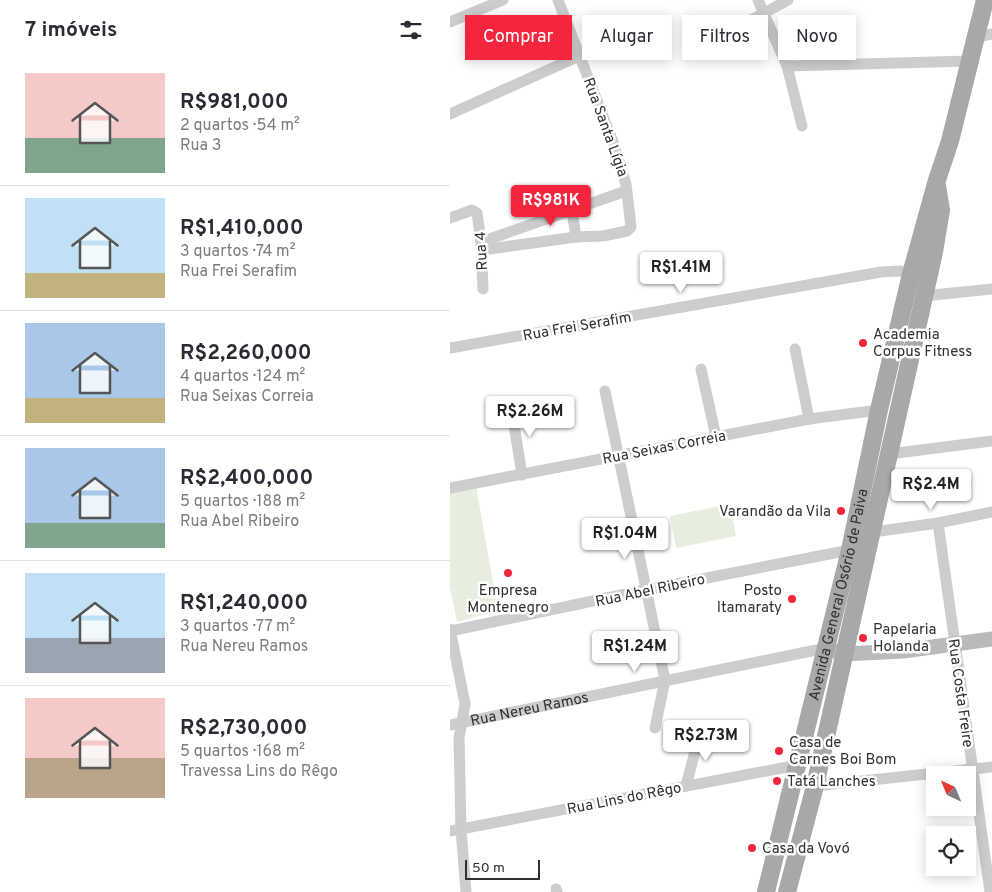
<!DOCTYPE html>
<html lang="pt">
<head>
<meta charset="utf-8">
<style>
	:root { --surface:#fff; --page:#f7f7f7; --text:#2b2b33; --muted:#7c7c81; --line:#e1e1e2; --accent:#f3263d }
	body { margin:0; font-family:Overpass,sans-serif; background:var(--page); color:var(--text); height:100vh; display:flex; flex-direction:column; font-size:19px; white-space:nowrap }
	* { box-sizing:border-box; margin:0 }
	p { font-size:16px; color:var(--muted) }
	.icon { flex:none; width:28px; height:28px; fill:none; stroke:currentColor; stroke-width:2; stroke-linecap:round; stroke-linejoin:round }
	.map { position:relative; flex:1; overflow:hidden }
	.details { display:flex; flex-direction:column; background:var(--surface); width:450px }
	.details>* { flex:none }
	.top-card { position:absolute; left:15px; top:15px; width:451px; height:45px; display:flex; gap:10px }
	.needle { width:32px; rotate:316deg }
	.controls { position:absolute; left:476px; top:766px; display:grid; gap:10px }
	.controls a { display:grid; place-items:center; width:50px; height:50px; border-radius:0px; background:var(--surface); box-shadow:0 2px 12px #0003; font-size:25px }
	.scale { position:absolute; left:15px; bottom:12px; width:75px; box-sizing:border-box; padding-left:5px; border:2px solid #303030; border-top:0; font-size:14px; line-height:18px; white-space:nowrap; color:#303030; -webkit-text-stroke:4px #fff; paint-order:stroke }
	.price { position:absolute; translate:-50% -42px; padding:0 11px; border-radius:5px; background:#fff; color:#222; font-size:16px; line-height:32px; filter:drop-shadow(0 1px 2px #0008) }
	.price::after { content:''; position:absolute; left:50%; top:30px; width:15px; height:11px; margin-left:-8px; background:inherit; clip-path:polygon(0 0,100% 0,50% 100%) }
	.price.active { background:var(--accent); color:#fff }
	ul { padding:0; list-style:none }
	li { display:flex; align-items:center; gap:15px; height:125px; padding:0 25px }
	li+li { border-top:1px solid var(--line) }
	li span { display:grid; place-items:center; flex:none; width:140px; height:100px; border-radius:0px; color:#555 }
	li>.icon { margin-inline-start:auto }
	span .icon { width:60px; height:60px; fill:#fffc; stroke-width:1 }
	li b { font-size:21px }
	h2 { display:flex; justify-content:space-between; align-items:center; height:60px; padding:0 25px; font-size:21px }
	.pill { padding:0 18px; border-radius:0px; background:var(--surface); box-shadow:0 2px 12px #0003; font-size:18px; line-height:45px }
	.pill.active { background:var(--accent); color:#fff }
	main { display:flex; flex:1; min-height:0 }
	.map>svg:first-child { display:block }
	.green { fill:#e7eedd }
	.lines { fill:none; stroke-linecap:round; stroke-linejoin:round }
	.street { stroke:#cdcdcd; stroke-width:11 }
	.secondary { stroke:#bababa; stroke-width:15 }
	.primary { stroke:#a8a8a8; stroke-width:18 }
	.poi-dot { fill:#f3263d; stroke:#fff; stroke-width:2 }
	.labels { text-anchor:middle; stroke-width:5; stroke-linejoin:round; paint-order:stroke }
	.street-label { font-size:15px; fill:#303030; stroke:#fff }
	.poi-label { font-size:15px; fill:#303030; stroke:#fff; text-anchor:start }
</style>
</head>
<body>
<main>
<section class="details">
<h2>7 imóveis<svg class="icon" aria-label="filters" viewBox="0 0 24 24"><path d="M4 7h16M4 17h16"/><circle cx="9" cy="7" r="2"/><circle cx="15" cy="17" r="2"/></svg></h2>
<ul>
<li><span style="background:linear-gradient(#f6c9c9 65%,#7fa58c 0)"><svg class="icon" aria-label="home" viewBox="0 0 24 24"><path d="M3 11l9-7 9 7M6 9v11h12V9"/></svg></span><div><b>R$981,000</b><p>2 quartos · 54 m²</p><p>Rua 3</p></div></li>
<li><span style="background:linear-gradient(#bfe0f5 75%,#c2b280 0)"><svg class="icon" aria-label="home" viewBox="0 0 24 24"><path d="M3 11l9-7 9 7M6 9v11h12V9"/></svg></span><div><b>R$1,410,000</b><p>3 quartos · 74 m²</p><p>Rua Frei Serafim</p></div></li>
<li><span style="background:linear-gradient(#a9c7e8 75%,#c2b280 0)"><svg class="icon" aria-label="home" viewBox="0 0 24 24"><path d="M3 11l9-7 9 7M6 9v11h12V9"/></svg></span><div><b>R$2,260,000</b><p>4 quartos · 124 m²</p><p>Rua Seixas Correia</p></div></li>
<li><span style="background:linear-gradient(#a9c7e8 75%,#7fa58c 0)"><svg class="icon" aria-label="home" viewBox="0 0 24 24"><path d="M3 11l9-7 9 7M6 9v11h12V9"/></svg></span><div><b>R$2,400,000</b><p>5 quartos · 188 m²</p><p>Rua Abel Ribeiro</p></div></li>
<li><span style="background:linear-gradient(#bfe0f5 65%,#9aa5b1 0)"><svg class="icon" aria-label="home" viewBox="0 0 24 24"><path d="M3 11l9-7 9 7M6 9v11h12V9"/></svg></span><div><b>R$1,240,000</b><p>3 quartos · 77 m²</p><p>Rua Nereu Ramos</p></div></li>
<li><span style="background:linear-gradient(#f6c9c9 60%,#b9a48a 0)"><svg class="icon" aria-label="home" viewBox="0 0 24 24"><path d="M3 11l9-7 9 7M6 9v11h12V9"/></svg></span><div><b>R$2,730,000</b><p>5 quartos · 168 m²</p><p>Travessa Lins do Rêgo</p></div></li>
</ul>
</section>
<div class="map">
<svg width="542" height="892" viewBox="0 0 542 892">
	<rect width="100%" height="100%" fill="#fff"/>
	<g class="green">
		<path d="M 26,486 L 48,611 L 7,622 L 0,587 L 0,491 Z"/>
		<path d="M 280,504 L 286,536 L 226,548 L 220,516 Z"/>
	</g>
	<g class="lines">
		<g class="street">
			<path d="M 308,0 L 337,66 L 352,126"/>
			<path d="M 0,22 L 53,0"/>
			<path d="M 527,37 L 542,34"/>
			<path d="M 252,47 L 338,0"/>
			<path d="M 337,66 L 520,61"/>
			<path d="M 0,114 L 129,56"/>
			<path d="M 122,211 L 126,237"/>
			<path d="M 0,218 L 22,210 L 27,213 L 31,242 L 33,289"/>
			<path d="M 31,242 L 176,191"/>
			<path d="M 32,250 L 126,237 L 153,236 L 177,231 L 181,227 L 176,184 L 163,142 L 108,0"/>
			<path d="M 473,296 L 542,289"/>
			<path d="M 0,348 L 431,272 L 450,271 L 461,274"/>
			<path d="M 345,349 L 359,419"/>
			<path d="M 251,369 L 266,437"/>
			<path d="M 155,391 L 215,680 L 205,728"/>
			<path d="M 61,406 L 72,475"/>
			<path d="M 439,454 L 542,441"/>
			<path d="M 0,488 L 359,419 L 429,410"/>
			<path d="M 488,523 L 540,892"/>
			<path d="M 423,532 L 488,523 L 542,512"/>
			<path d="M 0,629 L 15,704 L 9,738 L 11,829 L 16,892"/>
			<path d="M 0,631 L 195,590 L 400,550"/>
			<path id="s1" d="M 0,725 L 376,648"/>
			<path d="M 236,786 L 250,732"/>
			<path d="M 365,786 L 542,767"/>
			<path d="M 0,831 L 348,765"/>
			<path d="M 106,889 L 107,892"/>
		</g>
		<path class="secondary" d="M 376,648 L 393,654 L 453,651 L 542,639"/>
		<g class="primary">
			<path id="s2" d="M 316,892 L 400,550 L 429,410 L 461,274 L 487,180 L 500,141 L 535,0"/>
			<path d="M 337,892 L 365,786 L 484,252 L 491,210 L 487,186"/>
		</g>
	</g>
	<g class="poi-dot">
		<circle cx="413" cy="343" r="5"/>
		<circle cx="391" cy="511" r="5"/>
		<circle cx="58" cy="573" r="5"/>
		<circle cx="342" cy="599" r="5"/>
		<circle cx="413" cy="638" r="5"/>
		<circle cx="329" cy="751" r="5"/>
		<circle cx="327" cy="781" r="5"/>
		<circle cx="302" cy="848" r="5"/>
	</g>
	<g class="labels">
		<g class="street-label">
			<text transform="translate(156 127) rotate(70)" y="5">Rua Santa Lígia</text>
			<text transform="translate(31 251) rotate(-93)" y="5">Rua 4</text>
			<text transform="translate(127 326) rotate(-10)" y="5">Rua Frei Serafim</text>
			<text transform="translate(214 447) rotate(-11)" y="5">Rua Seixas Correia</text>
			<text transform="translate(200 590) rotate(-12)" y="5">Rua Abel Ribeiro</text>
			<text dy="5" stroke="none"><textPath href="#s2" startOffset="306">Avenida General Osório de Paiva</textPath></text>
			<text transform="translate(511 693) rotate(82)" y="5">Rua Costa Freire</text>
			<text dy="5" stroke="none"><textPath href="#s1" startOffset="81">Rua Nereu Ramos</textPath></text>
			<text transform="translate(174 798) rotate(-11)" y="5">Rua Lins do Rêgo</text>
		</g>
		<g class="poi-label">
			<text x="423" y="339">Academia<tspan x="423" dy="17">Corpus Fitness</tspan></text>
			<text x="381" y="516" text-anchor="end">Varandão da Vila</text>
			<text x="58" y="595" text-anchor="middle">Empresa<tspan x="58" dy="17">Montenegro</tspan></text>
			<text x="332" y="595" text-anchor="end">Posto<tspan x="332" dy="17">Itamaraty</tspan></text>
			<text x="423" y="634">Papelaria<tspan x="423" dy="17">Holanda</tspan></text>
			<text x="339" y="747">Casa de<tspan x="339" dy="17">Carnes Boi Bom</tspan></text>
			<text x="337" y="786">Tatá Lanches</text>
			<text x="312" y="853">Casa da Vovó</text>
		</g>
	</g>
</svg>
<div class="controls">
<a><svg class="needle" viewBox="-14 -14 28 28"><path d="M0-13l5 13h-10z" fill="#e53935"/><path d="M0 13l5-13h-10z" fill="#7c7c81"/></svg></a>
<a><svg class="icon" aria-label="locate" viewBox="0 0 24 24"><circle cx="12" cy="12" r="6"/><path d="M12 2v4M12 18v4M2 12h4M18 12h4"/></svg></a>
</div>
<div class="scale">50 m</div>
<b class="price active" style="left:101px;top:227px">R$981K</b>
<b class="price" style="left:231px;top:294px">R$1.41M</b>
<b class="price" style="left:80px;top:438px">R$2.26M</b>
<b class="price" style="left:481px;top:511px">R$2.4M</b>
<b class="price" style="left:175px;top:560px">R$1.04M</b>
<b class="price" style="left:185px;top:673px">R$1.24M</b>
<b class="price" style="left:256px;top:762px">R$2.73M</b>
<div class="top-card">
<a class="pill active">Comprar</a>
<a class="pill">Alugar</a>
<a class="pill">Filtros</a>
<a class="pill">Novo</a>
</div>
</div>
</main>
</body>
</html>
